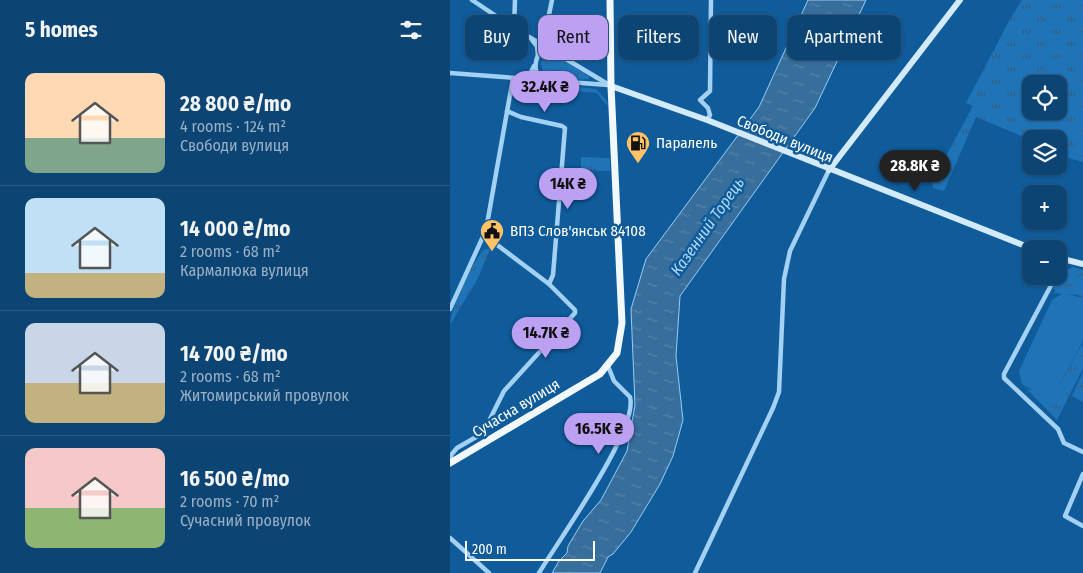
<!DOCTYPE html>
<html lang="en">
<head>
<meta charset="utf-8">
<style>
	:root { --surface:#0c4474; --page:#154b79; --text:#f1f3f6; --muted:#9ab0c5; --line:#2c5c86; --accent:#bca0f2 }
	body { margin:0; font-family:"Fira Sans Condensed",sans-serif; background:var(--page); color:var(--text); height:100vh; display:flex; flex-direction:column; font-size:19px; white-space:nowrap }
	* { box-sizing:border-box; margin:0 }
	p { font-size:16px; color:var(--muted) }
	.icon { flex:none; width:28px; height:28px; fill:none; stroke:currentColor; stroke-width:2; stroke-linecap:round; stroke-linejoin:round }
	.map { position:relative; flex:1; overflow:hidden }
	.panel { display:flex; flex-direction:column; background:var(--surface); width:450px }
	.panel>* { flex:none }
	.guide { position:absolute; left:15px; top:15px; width:475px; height:45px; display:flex; gap:10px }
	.buttons { position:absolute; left:572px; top:75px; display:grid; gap:10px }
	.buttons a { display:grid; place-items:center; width:45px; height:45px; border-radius:10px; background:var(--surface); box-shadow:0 1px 4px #0004,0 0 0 1px var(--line); font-size:25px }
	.scale { position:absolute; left:15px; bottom:12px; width:130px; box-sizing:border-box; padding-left:5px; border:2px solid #fff; border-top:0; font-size:14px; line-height:18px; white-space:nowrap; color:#fff; -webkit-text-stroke:4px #105b9a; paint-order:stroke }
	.price { position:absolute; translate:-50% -42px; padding:0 11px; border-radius:18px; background:var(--accent); color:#111; font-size:16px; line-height:32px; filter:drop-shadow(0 1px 2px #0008) }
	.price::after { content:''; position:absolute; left:50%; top:30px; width:15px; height:11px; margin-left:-8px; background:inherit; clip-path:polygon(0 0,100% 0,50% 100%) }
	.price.active { background:#222; color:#fff }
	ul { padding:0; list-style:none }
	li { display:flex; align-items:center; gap:15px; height:125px; padding:0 25px }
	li+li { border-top:1px solid var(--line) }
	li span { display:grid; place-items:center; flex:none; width:140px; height:100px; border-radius:10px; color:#555 }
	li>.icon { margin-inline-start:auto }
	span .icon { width:60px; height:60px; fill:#fffc; stroke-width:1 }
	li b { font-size:21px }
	h2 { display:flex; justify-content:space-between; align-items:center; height:60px; padding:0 25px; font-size:21px }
	.tag { padding:0 18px; border-radius:10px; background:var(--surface); box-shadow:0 1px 4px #0004,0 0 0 1px var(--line); font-size:18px; line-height:45px }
	.tag.active { background:var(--accent); color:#111 }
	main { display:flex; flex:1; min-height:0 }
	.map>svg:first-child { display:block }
	.grass { fill:url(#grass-tufts); fill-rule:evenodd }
	.forest { fill:url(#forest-crowns) }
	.garden { fill:#1f74b8 }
	.water { fill:url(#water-ripples); stroke:#95cdf8 }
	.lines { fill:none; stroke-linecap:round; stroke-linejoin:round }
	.street { stroke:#a3d1f4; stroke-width:4.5 }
	.secondary { stroke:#d3eafd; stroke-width:6 }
	.primary { stroke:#f1f8ff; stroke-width:7 }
	.labels { text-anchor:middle; stroke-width:5; stroke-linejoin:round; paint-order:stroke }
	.street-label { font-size:15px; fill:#fff; stroke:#105b9a }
	.poi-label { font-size:15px; fill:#fff; stroke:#105b9a; text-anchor:start }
	.water-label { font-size:16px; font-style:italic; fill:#b0dafb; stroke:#105b9a }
</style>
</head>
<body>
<main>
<section class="panel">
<h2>5 homes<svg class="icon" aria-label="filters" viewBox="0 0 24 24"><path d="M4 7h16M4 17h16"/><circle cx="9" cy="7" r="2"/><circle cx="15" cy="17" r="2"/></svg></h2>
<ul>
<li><span style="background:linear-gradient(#ffd9b3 65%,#7fa58c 0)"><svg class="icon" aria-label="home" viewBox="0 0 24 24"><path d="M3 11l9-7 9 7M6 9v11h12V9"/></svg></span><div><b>28 800 ₴/mo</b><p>4 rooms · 124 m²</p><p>Свободи вулиця</p></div></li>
<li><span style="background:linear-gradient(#bfe0f5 75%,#c2b280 0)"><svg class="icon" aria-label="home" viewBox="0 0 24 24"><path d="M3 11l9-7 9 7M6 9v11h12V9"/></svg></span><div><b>14 000 ₴/mo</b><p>2 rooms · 68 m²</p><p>Кармалюка вулиця</p></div></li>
<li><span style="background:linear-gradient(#c9d6e8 60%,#c2b280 0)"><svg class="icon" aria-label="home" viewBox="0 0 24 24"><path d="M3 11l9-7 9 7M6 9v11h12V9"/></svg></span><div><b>14 700 ₴/mo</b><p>2 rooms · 68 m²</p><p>Житомирський провулок</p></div></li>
<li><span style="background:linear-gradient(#f6c9c9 60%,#8fb573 0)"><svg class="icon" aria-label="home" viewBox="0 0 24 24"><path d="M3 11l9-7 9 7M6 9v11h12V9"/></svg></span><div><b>16 500 ₴/mo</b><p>2 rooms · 70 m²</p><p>Сучасний провулок</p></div></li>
</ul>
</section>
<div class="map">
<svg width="633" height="573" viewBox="0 0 633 573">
	<defs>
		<pattern id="grass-tufts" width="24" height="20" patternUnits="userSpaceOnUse" patternTransform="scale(1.25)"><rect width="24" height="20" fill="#1f74b8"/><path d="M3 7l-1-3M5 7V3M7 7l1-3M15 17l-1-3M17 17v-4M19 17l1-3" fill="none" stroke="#385e7d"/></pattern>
		<pattern id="forest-crowns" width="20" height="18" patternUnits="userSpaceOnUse" patternTransform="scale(1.25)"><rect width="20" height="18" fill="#1f74b8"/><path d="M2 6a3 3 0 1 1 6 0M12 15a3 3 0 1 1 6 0" fill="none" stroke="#385e7d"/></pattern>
		<pattern id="water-ripples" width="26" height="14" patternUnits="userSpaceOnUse" patternTransform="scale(1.25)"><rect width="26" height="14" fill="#386e9b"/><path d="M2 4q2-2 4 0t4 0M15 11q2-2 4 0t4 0" fill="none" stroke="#5684aa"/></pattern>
	</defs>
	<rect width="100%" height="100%" fill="#105b9a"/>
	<g class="grass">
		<path d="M 572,0 L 633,0 L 633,162 L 611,156 L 609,154 L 609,139 L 581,140 L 526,117 L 494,191 L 483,188 L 482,182 L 523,106 L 516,103 L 559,21 ZM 581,84 L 609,84 L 609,111 L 581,111 Z"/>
		<path d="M 125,87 L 146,89 L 157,101 L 158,107 L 147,93 L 125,91 Z"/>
		<path d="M 131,157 L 160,158 L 160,171 L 131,170 Z"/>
		<path d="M 35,249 L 40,249 L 28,278 L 0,325 C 0,311 24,257 35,249 Z"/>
		<path d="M 631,346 L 633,346 L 633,368 L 607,420 L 572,384 L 579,390 L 607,390 Z"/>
	</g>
	<g class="forest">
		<path d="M 102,54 L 139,76 L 139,79 L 121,80 L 121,78 L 105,77 L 104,80 L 94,77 L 91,63 L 97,55 Z"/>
		<path d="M 623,267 L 633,270 L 633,298 L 628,295 L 604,293 L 606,290 L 603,289 L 612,272 Z"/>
		<path d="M 633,372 L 633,402 L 622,396 Z"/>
	</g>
	<path class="garden" d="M 613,293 L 633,298 L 633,341 L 607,390 L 603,395 L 592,396 L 572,384 L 569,371 L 602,300 Z"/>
	<path class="water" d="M 358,0 L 416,0 L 365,108 L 230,296 L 226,356 L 233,420 L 223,456 L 210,484 L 181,532 L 163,554 L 158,557 L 150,573 L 102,573 L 109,561 L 117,553 L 118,546 L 133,521 L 151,500 L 177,451 L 185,405 L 181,309 L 196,259 L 309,107 Z"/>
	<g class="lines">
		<g class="street">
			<path d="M 22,0 L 64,28 L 161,86"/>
			<path d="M 64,28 L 65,0"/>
			<path d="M 82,40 L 87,46 L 88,55"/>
			<path d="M 88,42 L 97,24 L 102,0"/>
			<path d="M 0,73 L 158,85"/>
			<path d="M 73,78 L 80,74 L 84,66"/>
			<path d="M 94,80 C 84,73 84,66 88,55 L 100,49"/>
			<path d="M 57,111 L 71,117 L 112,126 L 115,128 L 103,275 L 99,284"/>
			<path d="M 257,120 L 260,115 L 258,108 L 250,100 L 260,91 L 261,0"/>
			<path d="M 609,270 L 614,259"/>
			<path d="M 606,276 L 554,374 L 554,378 L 608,429 L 614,443 L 633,452"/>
			<path d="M 0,309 L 36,230 L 63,78"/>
			<path d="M 1,462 L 1,455 L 7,448 L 33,433 L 54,391 L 125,313 L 125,310 L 99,284 L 34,235"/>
			<path d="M 633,474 L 615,516 L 633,526"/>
			<path d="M 0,538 L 39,573"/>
			<path d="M 89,573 C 108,541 189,429 180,397 L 164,381 L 158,366"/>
			<path d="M 245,573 L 323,408 L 329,392 L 334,279 L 340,251 L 379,170"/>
		</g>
		<g class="secondary">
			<path d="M 161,86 L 257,120 L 583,249"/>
			<path d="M 379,170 L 510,0"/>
			<path d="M 609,258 L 633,264"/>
		</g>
		<path class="primary" d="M 0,463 L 150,374 L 167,353 L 172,323 L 161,86 L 160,0"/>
	</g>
	<defs>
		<g id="fuel-pin" transform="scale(1.25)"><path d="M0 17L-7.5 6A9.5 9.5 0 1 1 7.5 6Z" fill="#ffc367" stroke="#105b9a"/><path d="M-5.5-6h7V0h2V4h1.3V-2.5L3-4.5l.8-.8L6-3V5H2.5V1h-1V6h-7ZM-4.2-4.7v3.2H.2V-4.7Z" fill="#111"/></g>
		<g id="civic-pin" transform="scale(1.25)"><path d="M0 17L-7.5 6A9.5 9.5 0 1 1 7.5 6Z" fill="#ffc367" stroke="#105b9a"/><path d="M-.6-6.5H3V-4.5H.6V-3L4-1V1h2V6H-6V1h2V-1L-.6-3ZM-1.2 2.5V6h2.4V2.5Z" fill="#111"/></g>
	</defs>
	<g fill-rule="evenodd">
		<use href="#fuel-pin" x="188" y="143"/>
		<use href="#civic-pin" x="42" y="231"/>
	</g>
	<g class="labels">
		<g class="street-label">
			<text transform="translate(335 139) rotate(22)" y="5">Свободи вулиця</text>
			<text transform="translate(66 408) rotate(-31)" y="5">Сучасна вулиця</text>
		</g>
		<g class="poi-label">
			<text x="206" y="148">Паралель</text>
			<text x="60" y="236">ВПЗ Слов'янськ 84108</text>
		</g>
		<g class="water-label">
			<text transform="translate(257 226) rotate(-55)" y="6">Казенний Торець</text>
		</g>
	</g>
</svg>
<div class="buttons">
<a><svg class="icon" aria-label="locate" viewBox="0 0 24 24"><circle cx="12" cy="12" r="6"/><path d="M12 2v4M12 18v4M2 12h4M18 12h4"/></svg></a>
<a><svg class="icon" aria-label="layers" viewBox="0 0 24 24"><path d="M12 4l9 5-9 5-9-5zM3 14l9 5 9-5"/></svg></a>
<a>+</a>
<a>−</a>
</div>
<div class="scale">200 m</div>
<b class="price" style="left:95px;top:113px">32.4K ₴</b>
<b class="price active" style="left:465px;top:192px">28.8K ₴</b>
<b class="price" style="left:118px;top:210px">14K ₴</b>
<b class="price" style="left:96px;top:359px">14.7K ₴</b>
<b class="price" style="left:149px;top:455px">16.5K ₴</b>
<div class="guide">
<a class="tag">Buy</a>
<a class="tag active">Rent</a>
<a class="tag">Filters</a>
<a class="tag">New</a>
<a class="tag">Apartment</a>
</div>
</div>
</main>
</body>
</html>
